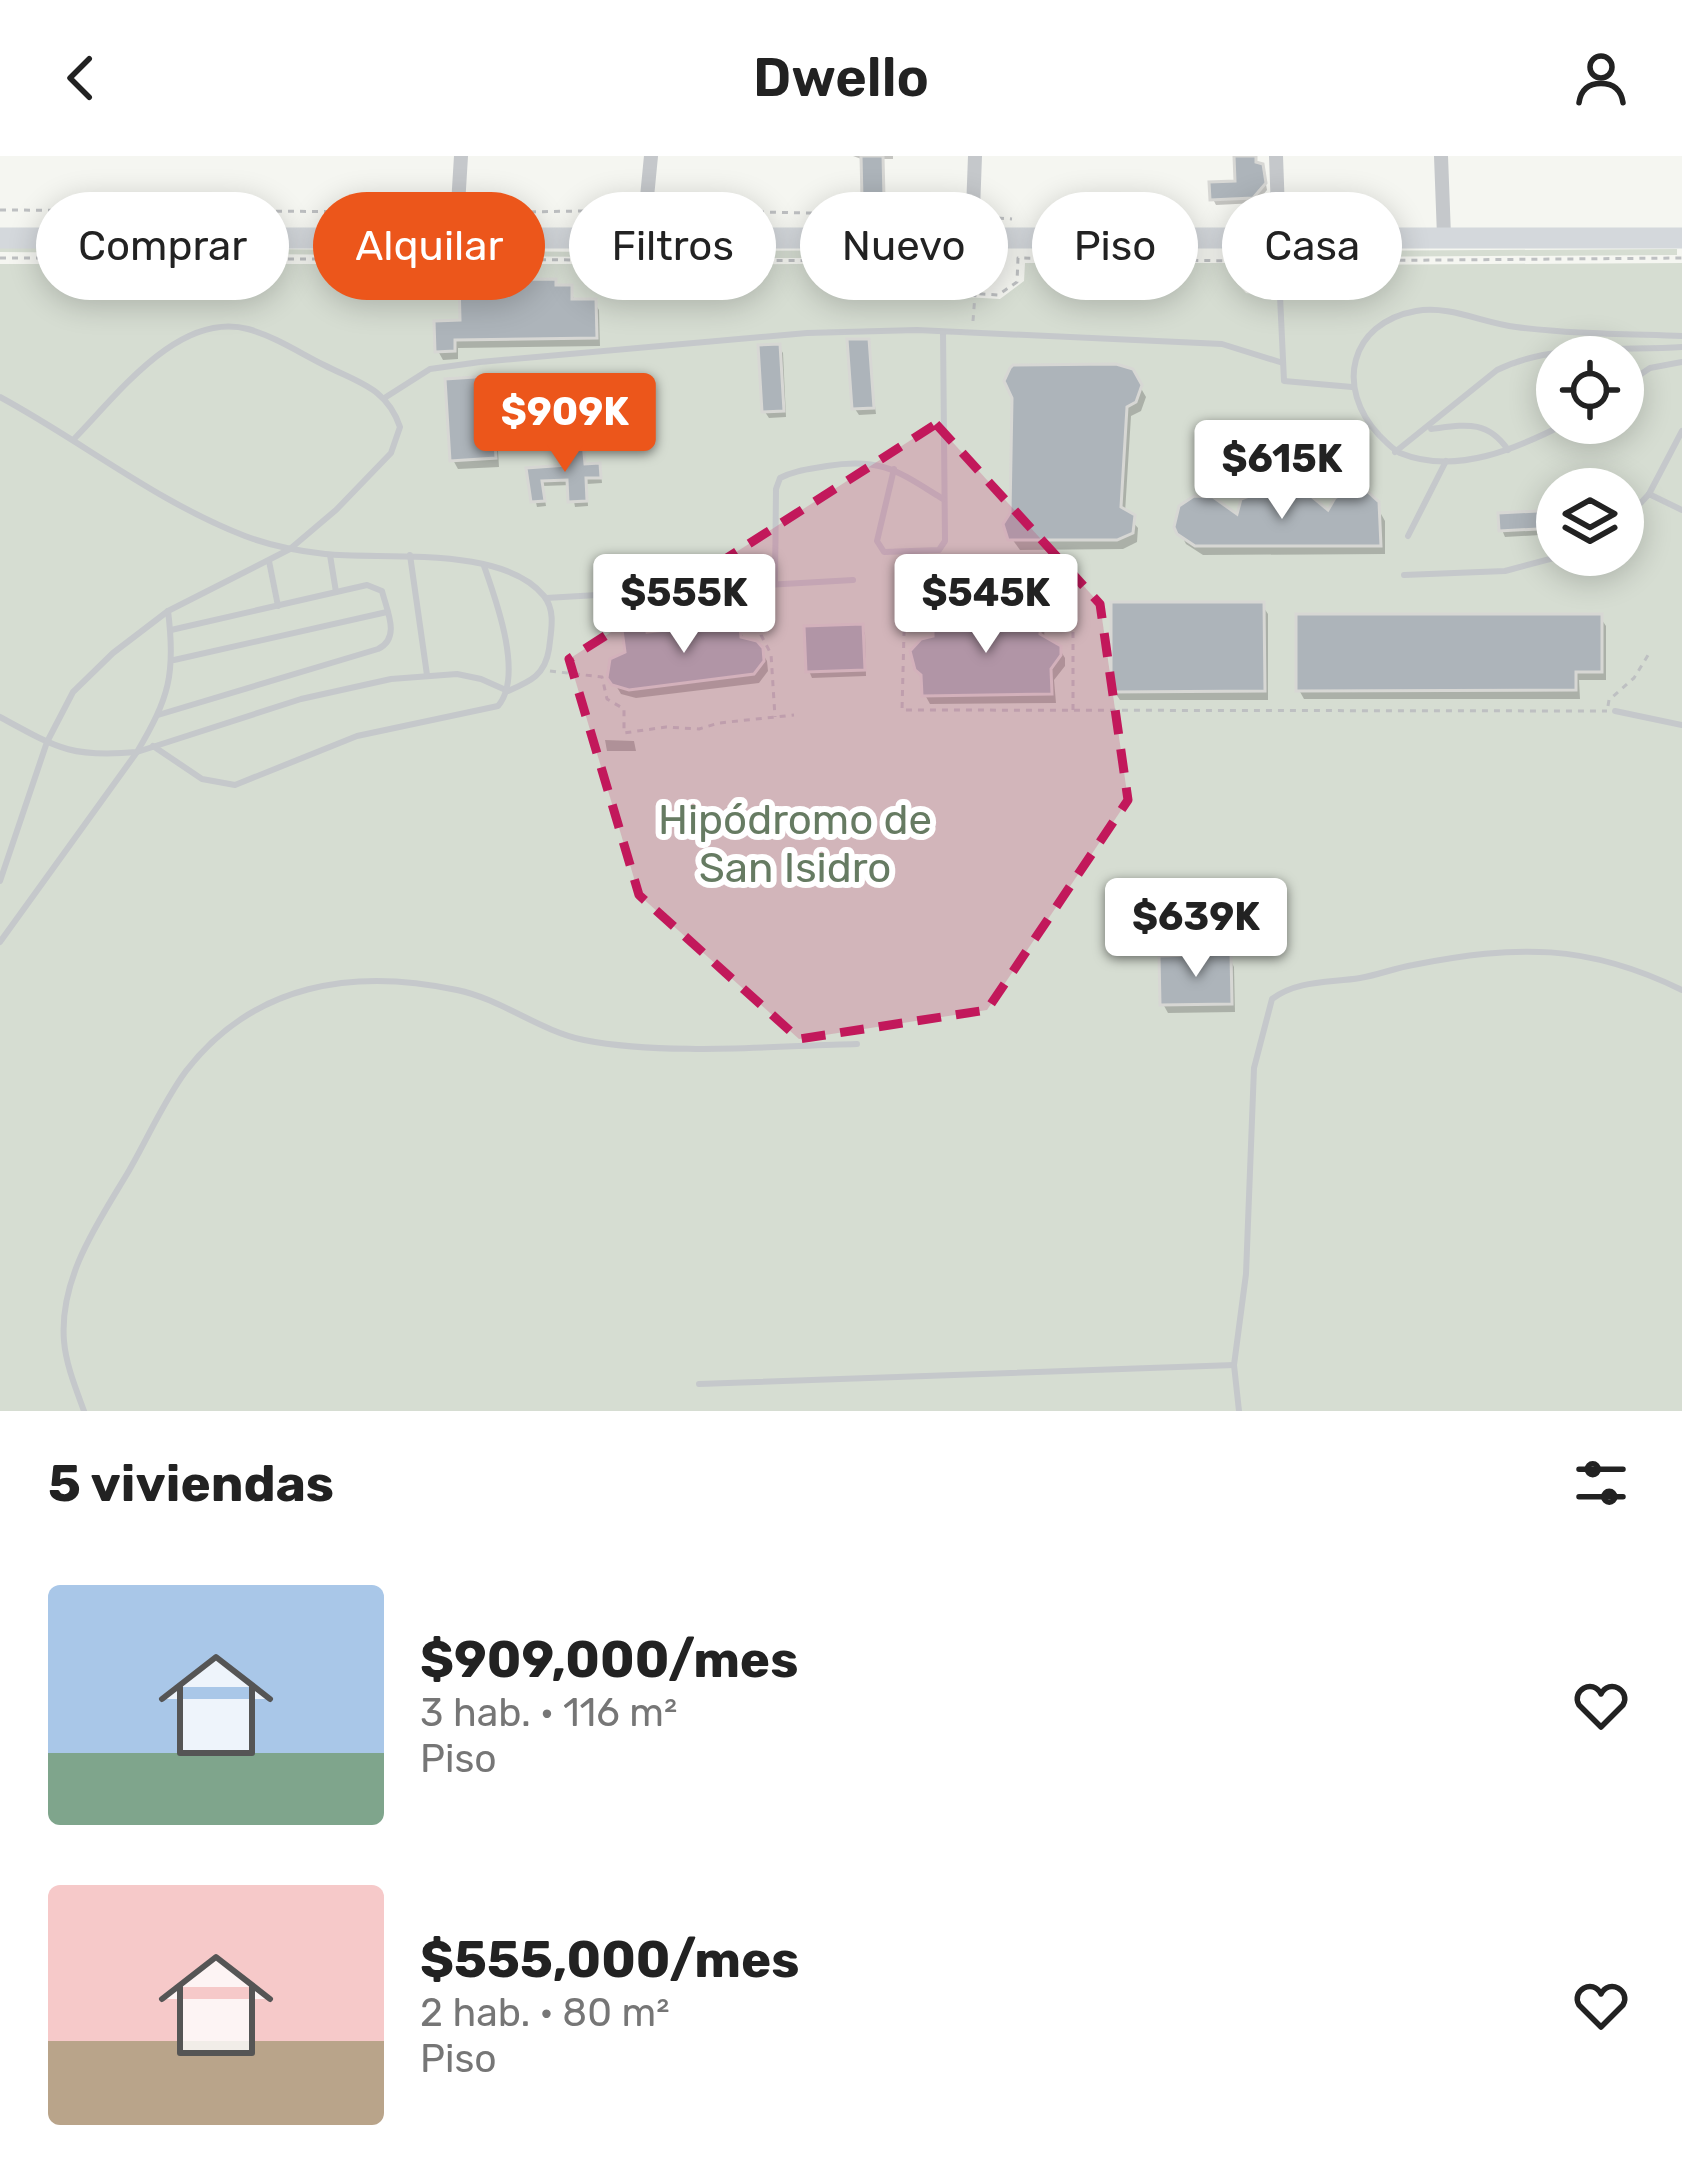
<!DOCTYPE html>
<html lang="es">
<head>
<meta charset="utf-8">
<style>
	:root { --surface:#fff; --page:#f6f6f6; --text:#222; --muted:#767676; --accent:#ec561b }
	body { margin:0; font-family:Rubik,sans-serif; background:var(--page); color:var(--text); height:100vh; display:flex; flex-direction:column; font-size:45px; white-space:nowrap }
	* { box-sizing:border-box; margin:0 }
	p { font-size:39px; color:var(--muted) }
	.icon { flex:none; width:66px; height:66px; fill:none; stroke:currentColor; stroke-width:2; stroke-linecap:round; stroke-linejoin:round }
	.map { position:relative; height:1255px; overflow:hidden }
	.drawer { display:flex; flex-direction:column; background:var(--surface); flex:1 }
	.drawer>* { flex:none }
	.guide { position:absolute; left:36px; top:36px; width:1611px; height:108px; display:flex; gap:24px }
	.controls { position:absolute; left:1536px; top:180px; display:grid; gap:24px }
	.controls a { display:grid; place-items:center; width:108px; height:108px; border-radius:50%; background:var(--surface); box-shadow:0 6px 30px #0003; font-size:60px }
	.price { position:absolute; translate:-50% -102px; padding:0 27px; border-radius:12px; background:#fff; color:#222; font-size:39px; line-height:78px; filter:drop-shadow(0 3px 6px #0008) }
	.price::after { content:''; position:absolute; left:50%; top:72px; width:36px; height:27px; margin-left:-18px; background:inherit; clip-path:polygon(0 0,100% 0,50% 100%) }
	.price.active { background:var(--accent); color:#fff }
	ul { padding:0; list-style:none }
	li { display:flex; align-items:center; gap:36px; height:300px; padding:0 48px }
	li span { display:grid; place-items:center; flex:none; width:336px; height:240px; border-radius:12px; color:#555 }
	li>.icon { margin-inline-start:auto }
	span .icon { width:144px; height:144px; fill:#fffc; stroke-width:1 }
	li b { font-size:51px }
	h2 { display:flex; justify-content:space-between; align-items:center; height:144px; padding:0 48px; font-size:51px }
	.tag { padding:0 42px; border-radius:54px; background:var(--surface); box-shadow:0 6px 30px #0003; font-size:42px; line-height:108px }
	.tag.active { background:var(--accent); color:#fff }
	header { display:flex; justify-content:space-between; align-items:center; height:156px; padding:0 48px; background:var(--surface); font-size:54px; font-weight:600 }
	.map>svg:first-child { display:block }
	.green { fill:#d6ddd2; fill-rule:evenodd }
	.shadow { fill:#0003 }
	.building { fill:#adb4ba; stroke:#d7d7d4; stroke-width:3 }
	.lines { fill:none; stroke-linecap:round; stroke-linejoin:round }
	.path { stroke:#bec0c2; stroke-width:3; stroke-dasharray:6 6; stroke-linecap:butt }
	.service { stroke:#c5c8cb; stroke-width:6 }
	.minor { stroke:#c5c8cb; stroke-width:14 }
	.primary { stroke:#d4d8dc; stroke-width:21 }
	.marked { fill:#c2185b; fill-opacity:0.2; stroke:#c2185b; stroke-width:9; stroke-dasharray:24 15; stroke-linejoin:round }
	.labels { text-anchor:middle; stroke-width:12; stroke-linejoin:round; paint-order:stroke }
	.park-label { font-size:42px; fill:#667b62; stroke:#fff }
</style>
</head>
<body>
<header><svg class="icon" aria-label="back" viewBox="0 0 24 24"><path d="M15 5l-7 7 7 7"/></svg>Dwello<svg class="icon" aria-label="person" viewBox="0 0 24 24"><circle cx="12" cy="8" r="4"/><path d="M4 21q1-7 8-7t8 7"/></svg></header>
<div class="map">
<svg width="1682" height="1255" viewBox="0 0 1682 1255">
	<rect width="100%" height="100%" fill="#f5f6f1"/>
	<g class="green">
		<path d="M 0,91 L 603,96 L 603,101 L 0,96 Z"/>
		<path d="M 1677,93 L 1677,99 L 1329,101 L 1329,95 Z"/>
		<path d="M 930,94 L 930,102 L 689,102 L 689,95 Z"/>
		<path d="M 930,107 L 930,123 L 947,140 L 1000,143 L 1024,125 L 1025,107 L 1235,107 L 1236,126 L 1246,137 C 1268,140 1303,147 1321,134 L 1324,109 L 1682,107 L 1682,1255 L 0,1255 L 0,108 L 604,108 C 609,141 645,142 671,131 L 678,109 ZM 1557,201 L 1623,201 L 1623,267 L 1557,267 ZM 1557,333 L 1623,333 L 1623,399 L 1557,399 Z"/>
	</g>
	<g class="shadow">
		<path d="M 853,0 L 893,0 L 893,3 L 882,3 L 884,43 L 867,43 L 864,4 Z"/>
		<path d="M 1254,1 L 1264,17 L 1267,34 L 1256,47 L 1216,49 L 1213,43 L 1238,27 Z"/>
		<path d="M 554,126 L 558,132 L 570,132 L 575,146 L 594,146 L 599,154 L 600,190 L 458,192 L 458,203 L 443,204 L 438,195 L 463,167 Z"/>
		<path d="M 867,186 L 876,258 L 859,259 L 855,253 Z"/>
		<path d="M 779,191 L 783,197 L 786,261 L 769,262 L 765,256 Z"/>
		<path d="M 1131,215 L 1146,241 L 1141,255 L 1131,260 L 1125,357 L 1138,372 L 1137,386 L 1123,393 L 1020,394 L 1007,376 Z"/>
		<path d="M 489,223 L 494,233 L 499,311 L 458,313 L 453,304 Z"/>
		<path d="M 584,227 L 588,251 L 576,252 L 571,229 Z"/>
		<path d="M 582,289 L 586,311 L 598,310 L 601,316 L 602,327 L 587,328 L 588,350 L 575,351 L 571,329 L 543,330 L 546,350 L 537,351 L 529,315 L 569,311 Z"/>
		<path d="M 1372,342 L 1385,365 L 1385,398 L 1203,399 L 1186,388 L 1177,371 L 1329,358 Z"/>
		<path d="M 1557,357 L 1557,378 L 1505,381 L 1502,374 Z"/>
		<path d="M 1262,449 L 1268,458 L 1268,544 L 1120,544 L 1114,535 Z"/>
		<path d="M 953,456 L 958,468 L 1016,466 L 1039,456 L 1045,465 L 1044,483 L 1059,492 L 1065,502 L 1065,510 L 1054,524 L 1056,547 L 930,548 L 925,539 L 936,482 Z"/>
		<path d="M 1600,461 L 1606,470 L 1606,524 L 1579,524 L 1580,543 L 1304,543 L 1299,534 Z"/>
		<path d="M 737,464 L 744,484 L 756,487 L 767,505 L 768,515 L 759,527 L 636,542 L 621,538 L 615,528 L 628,498 L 648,479 L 715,471 Z"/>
		<path d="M 861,471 L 865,477 L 866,520 L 812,522 L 809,515 Z"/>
		<path d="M 605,584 L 634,585 L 636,595 L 607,595 Z"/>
		<path d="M 1229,801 L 1234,811 L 1235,856 L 1168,857 L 1163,848 Z"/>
	</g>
	<g class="building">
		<path d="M 861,0 L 883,0 L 884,42 L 862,42 Z"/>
		<path d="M 1234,0 L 1256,0 L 1256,6 L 1263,8 L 1266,27 L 1253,42 L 1210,44 L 1209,26 L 1235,25 Z"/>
		<path d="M 556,123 L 556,129 L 572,129 L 572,143 L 596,143 L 597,182 L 455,184 L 455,195 L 435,196 L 434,165 L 460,164 L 459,124 Z"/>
		<path d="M 847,183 L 869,183 L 874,252 L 852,253 Z"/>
		<path d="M 780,188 L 784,255 L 762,256 L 758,189 Z"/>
		<path d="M 1116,208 L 1133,213 L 1142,229 L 1136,246 L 1127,251 L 1121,351 L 1135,359 L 1133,377 L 1117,384 L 1008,384 L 1003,368 L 1010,357 L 1012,242 L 1004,225 L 1010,212 L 1013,209 Z"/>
		<path d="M 491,220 L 496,302 L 450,305 L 445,223 Z"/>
		<path d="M 583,286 L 585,308 L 600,307 L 601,322 L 586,322 L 587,345 L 568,346 L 567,324 L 542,325 L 545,345 L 531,346 L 526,312 L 566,309 L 565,287 Z"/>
		<path d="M 1350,333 L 1368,336 L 1379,346 L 1381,390 L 1195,390 L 1177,378 L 1174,371 L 1179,350 L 1194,340 L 1213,341 L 1237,358 L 1241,343 L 1249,340 L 1310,339 L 1328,354 L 1335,342 Z"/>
		<path d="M 1557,354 L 1557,372 L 1499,375 L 1498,357 Z"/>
		<path d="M 1111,446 L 1264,446 L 1265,535 L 1111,536 Z"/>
		<path d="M 954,452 L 954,465 L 1013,463 L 1012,453 L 1041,453 L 1040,478 L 1061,490 L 1061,499 L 1051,513 L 1052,538 L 922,540 L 921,519 L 915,514 L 910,495 L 921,483 L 933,480 L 933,453 Z"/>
		<path d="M 1296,458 L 1602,458 L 1602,516 L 1576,516 L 1576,534 L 1296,535 Z"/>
		<path d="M 739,461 L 741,481 L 757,485 L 763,492 L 764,505 L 754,518 L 629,534 L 612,529 L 607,522 L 610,503 L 625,496 L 622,474 L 646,471 L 647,476 L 712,469 L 712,464 Z"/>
		<path d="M 863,468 L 865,514 L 806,516 L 804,470 Z"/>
		<path d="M 1231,798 L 1232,848 L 1160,849 L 1159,800 Z"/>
	</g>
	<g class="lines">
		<g class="path">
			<path d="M 0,54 L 443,56"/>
			<path d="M 662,54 L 958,60"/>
			<path d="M 470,57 L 634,54"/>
			<path d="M 986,61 L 1012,63"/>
			<path d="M 0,102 L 606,104 L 609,123 L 623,133 L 668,131 L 674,122 L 676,105 L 937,104 L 936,122 L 949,136 L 998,139 L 1017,126 L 1018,102 L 1241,105 L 1242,130 L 1254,136 L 1271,137"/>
			<path d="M 1292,137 L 1317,134 L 1322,105 L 1682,102"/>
			<path d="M 973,165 L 975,139"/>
			<path d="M 905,438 L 902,554 L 1607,555"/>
			<path d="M 756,443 L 761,479 L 771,498 L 775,561"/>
			<path d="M 550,515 L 602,521 L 607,543 L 624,553 L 624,577 L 666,571 L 699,573 L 719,567 L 794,559"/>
			<path d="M 1608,550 L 1609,544 L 1634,522 L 1650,496"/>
			<path d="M 1073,554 L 1073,461"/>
		</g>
		<g class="service">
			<path d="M 1280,140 L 1284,225 L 1352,231"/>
			<path d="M 1623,230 L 1650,212 L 1682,206"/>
			<path d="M 0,241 C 83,286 157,346 245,380 C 271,390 298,395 325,398 C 384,404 503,389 544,440 C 556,455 551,475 549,493 C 545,519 531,525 508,535 L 481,523 L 457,518 L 391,523 L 301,543 L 137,596 L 0,786"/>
			<path d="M 386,241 L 430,213 L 480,206 L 807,177 L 917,174 L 1222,188 L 1283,207"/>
			<path d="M 1567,267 C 1518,292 1456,320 1400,297 C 1392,293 1386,286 1379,279 C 1335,232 1349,167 1416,155 C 1449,149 1483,167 1516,171 C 1571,178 1627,178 1682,180"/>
			<path d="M 1431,273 C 1464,269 1487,263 1508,294"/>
			<path d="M 1395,296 L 1497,214 C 1551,187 1622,195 1682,191"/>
			<path d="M 894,313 L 877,385 L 884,396 L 939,394 L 945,385 L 943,176"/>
			<path d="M 1649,338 L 1682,354"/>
			<path d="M 1623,366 L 1649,338 L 1682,275"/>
			<path d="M 1408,380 L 1446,305"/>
			<path d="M 330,399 L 336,436"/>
			<path d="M 410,399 L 427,519"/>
			<path d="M 269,405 L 278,450"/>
			<path d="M 1404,419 L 1505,415 L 1565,399"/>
			<path d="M 775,428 L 776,333 L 780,322 C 795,314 811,313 827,310 C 882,301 899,316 943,343"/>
			<path d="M 546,442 L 853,424"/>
			<path d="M 174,504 L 387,456"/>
			<path d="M 1615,555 L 1682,569"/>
			<path d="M 158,559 L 378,493 C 401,482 387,455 382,435 L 367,429 L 171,474"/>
			<path d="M 0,561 C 57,592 71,602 137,596 C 169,542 176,518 168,455"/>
			<path d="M 153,590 L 202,623 L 235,629 L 357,580 L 498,550 C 524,520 496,444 484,410"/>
			<path d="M 0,725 L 47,586 L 73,536 L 113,497 L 168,455 L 290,393 L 336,354 L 391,297 L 400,271 C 387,232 359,227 324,209 C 300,197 274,180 248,173 C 179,155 118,238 75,282"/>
			<path d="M 699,1228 L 1234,1209"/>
			<path d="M 84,1255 C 76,1233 66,1209 64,1185 C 59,1123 97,1068 127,1018 C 147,984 163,946 186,915 C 254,827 354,812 457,834 C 501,843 540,875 584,884 C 666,900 773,890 857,888"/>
			<path d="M 1239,1255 L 1234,1209 L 1246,1118 L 1254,912 L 1272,843 C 1298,824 1329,827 1360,822 C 1378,819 1395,812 1413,809 C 1517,789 1586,787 1682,834"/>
		</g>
		<g class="minor">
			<path d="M 1276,0 L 1279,82"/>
			<path d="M 1441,0 L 1444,80"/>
			<path d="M 456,82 L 461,0"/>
			<path d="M 643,82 L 651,0"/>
			<path d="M 972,82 L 975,0"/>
		</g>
		<path class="primary" d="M 0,82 L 1682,82"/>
	</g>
	<path class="marked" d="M 936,268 L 1100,448 L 1128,644 L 987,854 L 799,883 L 639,739 L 569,503 Z"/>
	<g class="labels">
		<g class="park-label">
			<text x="795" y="678">Hipódromo de<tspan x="795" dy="48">San Isidro</tspan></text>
		</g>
	</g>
</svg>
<div class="controls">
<a><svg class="icon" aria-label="locate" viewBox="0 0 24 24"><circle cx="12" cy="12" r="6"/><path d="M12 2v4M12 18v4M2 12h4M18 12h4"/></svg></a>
<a><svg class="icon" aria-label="layers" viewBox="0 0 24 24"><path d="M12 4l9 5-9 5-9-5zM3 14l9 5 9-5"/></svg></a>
</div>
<b class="price active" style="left:565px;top:319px">$909K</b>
<b class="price" style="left:1282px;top:366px">$615K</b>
<b class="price" style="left:684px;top:500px">$555K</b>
<b class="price" style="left:986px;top:500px">$545K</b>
<b class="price" style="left:1196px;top:824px">$639K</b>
<div class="guide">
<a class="tag">Comprar</a>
<a class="tag active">Alquilar</a>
<a class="tag">Filtros</a>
<a class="tag">Nuevo</a>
<a class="tag">Piso</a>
<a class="tag">Casa</a>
</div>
</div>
<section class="drawer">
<h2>5 viviendas<svg class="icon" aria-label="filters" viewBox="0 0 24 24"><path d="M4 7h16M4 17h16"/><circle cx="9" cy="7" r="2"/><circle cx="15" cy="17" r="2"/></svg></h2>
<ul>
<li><span style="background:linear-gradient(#a9c7e8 70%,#7fa58c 0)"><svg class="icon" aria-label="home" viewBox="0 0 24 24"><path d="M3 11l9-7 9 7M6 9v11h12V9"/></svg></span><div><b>$909,000/mes</b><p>3 hab. · 116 m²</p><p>Piso</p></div><svg class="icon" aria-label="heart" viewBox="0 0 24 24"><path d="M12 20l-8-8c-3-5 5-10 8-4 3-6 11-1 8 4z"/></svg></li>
<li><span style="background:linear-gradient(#f6c9c9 65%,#b9a48a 0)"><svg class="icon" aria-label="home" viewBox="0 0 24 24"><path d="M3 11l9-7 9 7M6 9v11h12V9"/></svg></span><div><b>$555,000/mes</b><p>2 hab. · 80 m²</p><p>Piso</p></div><svg class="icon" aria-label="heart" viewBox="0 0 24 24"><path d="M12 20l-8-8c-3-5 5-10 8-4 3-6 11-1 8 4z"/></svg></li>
</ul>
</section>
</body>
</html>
